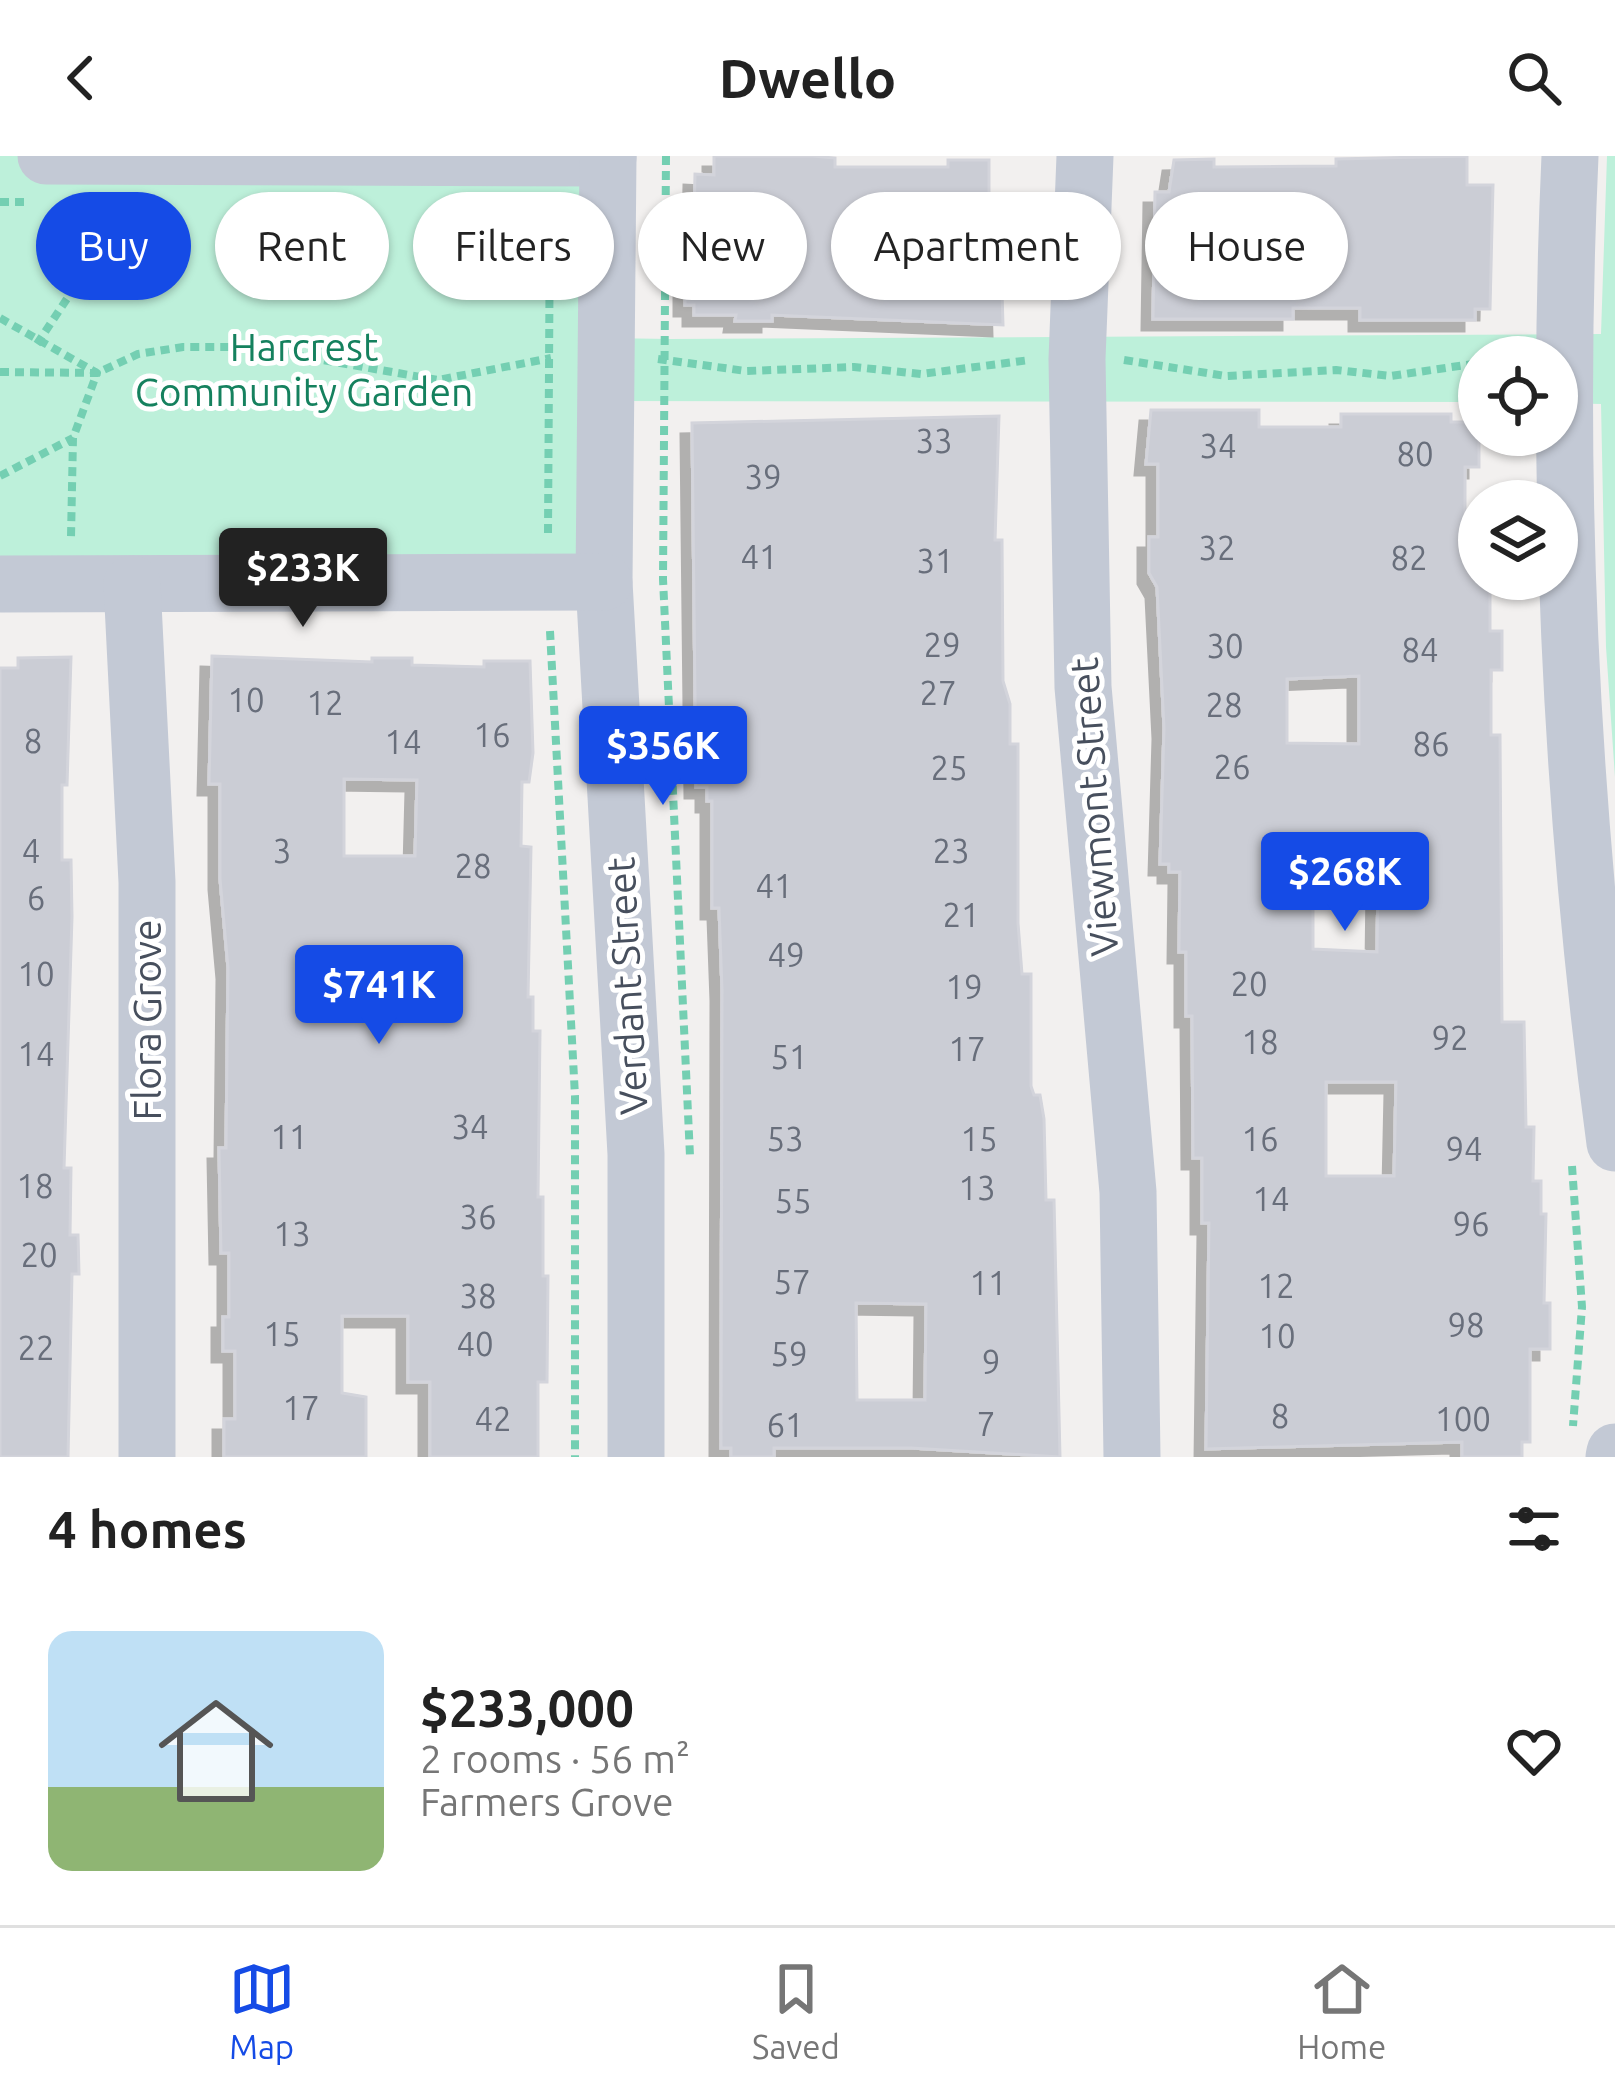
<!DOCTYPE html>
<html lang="en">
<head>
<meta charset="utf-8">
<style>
	:root { --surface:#fff; --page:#f2f2f2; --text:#222; --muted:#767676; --line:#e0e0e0; --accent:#154be6 }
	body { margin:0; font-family:Ubuntu,sans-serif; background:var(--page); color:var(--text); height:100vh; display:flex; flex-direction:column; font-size:45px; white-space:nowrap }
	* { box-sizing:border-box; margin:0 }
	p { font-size:39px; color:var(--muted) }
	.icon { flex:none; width:66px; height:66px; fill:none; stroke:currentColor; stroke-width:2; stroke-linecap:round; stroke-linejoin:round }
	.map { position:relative; height:1301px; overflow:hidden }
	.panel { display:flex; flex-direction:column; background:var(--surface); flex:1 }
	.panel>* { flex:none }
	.top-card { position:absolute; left:36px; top:36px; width:1545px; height:108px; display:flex; gap:24px }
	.fabs { position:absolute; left:1458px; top:180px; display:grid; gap:24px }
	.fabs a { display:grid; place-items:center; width:120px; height:120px; border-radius:50%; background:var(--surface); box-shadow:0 3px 9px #0004; font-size:60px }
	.price { position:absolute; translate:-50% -102px; padding:0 27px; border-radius:12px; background:var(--accent); color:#fff; font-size:39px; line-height:78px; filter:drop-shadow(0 3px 6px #0008) }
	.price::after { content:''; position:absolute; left:50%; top:72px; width:36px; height:27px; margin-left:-18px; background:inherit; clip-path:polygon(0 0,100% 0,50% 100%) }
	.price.current { background:#222; color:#fff }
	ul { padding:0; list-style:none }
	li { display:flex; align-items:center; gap:36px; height:300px; padding:0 48px }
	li+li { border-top:3px solid var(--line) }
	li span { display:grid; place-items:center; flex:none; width:336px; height:240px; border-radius:24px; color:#555 }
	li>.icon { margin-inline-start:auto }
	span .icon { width:144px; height:144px; fill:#fffc; stroke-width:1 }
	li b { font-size:51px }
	h2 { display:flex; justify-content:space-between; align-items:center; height:144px; padding:0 48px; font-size:51px }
	.chip { padding:0 42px; border-radius:54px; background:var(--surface); box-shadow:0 3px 9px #0004; font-size:42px; line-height:108px }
	.chip.current { background:var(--accent); color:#fff }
	header { display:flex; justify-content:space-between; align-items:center; height:156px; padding:0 48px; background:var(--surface); font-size:54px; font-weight:700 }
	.dock { display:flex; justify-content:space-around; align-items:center; height:168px; border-top:3px solid var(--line); background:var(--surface); font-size:33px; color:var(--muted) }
	.dock a { display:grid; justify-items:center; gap:6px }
	.dock .current { color:var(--accent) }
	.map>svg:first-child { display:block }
	.green { fill:#bdf0da }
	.building { fill:#cbcdd5; stroke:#d3d4db; stroke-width:3; fill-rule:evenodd; filter:url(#shadow) }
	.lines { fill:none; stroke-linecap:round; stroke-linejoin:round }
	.path { stroke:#74cfb2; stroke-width:8; stroke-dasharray:9 6; stroke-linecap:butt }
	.minor { stroke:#c3c9d5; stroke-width:57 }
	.labels { text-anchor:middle; stroke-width:10; stroke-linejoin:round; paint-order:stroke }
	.number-label { font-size:33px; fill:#686e7b }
	.park-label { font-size:39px; fill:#15815e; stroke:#fff }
	.street-label { font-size:39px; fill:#474f5d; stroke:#fff }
</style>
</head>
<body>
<header><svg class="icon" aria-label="back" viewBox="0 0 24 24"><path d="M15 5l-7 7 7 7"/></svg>Dwello<svg class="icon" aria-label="search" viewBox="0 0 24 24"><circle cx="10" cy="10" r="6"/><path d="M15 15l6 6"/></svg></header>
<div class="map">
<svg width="1615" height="1301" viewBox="0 0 1615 1301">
	<defs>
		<filter id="shadow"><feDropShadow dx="-11" dy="11" stdDeviation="0" flood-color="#0004"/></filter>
	</defs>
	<rect width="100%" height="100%" fill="#f2f0ef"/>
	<path class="green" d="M 0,0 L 608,2 L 605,182 L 670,183 L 1601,178 L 1607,0 L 1615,0 L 1615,621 L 1606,491 L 1601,248 L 1557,247 L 1557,201 L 1479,201 L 1479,246 L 605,245 L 604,426 L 0,428 Z"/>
	<g class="building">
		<path d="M 714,0 L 813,0 L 835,2 L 835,11 L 948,11 L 948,4 L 989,4 L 989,38 L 999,38 L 1003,169 L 772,159 L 772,165 L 735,165 L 736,159 L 694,159 L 694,149 L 685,149 L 685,113 L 693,113 L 695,18 L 714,19 Z"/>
		<path d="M 1467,0 L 1467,29 L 1493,29 L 1490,153 L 1475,153 L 1475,164 L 1360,164 L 1360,152 L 1293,152 L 1293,163 L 1153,163 L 1155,36 L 1169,36 L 1174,4 L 1214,3 L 1214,11 L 1336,10 L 1336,3 Z"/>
		<path d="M 1151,254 L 1259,254 L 1259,271 L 1341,271 L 1341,258 L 1451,258 L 1451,266 L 1479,266 L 1479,311 L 1465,311 L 1465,381 L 1479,381 L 1479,423 L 1490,423 L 1490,475 L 1502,475 L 1502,514 L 1491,514 L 1491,579 L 1500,579 L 1502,866 L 1524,866 L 1526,971 L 1534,971 L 1533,1025 L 1541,1025 L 1541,1058 L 1546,1058 L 1544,1147 L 1550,1147 L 1550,1193 L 1530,1193 L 1530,1286 L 1522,1286 L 1522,1301 L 1462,1301 L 1462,1286 L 1206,1293 L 1209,1067 L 1202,1067 L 1202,1002 L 1193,1002 L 1192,860 L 1186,860 L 1186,796 L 1179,796 L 1180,716 L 1169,716 L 1169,708 L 1160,708 L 1164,572 L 1157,431 L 1149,417 L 1149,381 L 1158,381 L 1158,308 L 1146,308 ZM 1359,520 L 1359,588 L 1287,587 L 1287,523 ZM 1313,721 L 1378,721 L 1377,796 L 1313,793 ZM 1326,926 L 1396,926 L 1394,1020 L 1326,1020 Z"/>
		<path d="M 999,260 L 995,384 L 1002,384 L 1003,525 L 1010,548 L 1010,588 L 1018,588 L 1018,767 L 1022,818 L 1031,818 L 1031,930 L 1034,939 L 1040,939 L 1044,963 L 1046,1044 L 1054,1044 L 1060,1301 L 911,1292 L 774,1292 L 774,1301 L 731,1301 L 731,1292 L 721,1292 L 722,834 L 719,752 L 712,752 L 712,645 L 707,645 L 707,631 L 696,631 L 692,267 ZM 856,1147 L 926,1148 L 925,1244 L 857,1244 Z"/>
		<path d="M 212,500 L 372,506 L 372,502 L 412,502 L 412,509 L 484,511 L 484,505 L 530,505 L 533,597 L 529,626 L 522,626 L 521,690 L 531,691 L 528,841 L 533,841 L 533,875 L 540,875 L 538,1041 L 543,1041 L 543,1120 L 548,1120 L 547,1226 L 538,1226 L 538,1301 L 430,1301 L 430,1226 L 408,1226 L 408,1160 L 342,1160 L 342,1237 L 366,1241 L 366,1301 L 224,1301 L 224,1263 L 235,1263 L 235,1195 L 223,1195 L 223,1161 L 229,1161 L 229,1097 L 221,1097 L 219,992 L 226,992 L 228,812 L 220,723 L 220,628 L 209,628 ZM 344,623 L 417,624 L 415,700 L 344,700 Z"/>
		<path d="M 71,501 L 67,629 L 62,629 L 62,704 L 71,704 L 72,761 L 64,1012 L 71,1012 L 70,1079 L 78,1079 L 79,1118 L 72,1118 L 68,1301 L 0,1301 L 0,512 L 18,512 L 18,502 Z"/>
	</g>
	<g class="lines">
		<g class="path">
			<path d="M 666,0 L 663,423 L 690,1000"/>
			<path d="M 0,46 L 27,46"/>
			<path d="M 0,162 L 97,217 L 73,282 L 71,381"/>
			<path d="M 37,188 L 88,111 L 76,45"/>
			<path d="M 658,203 L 746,215 L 854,211 L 921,218 L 1030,204"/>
			<path d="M 1124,204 L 1226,220 L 1336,214 L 1391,220 L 1479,207"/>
			<path d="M 0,216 L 97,217 L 138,198 L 183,191 L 248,191 L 438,224 L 551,202"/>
			<path d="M 0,320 L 73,282"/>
			<path d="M 548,377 L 550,50"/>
			<path d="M 550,475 L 575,940 L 575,1301"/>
			<path d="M 1572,1010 L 1582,1151 L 1573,1270"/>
		</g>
		<g class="minor">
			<path d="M 46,0 L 608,2"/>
			<path d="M 608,0 L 604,426 L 636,998 L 636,1301"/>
			<path d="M 1085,0 L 1077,203 L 1083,531 L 1128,1036 L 1132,1301"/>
			<path d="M 1570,0 C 1555,330 1571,659 1615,987"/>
			<path d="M 0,428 L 604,426"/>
			<path d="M 132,428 L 147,726 L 147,1301"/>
			<path d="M 1614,1301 L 1615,1296"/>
		</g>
	</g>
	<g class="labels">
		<g class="number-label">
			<text x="934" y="297">33</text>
			<text x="1218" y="302">34</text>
			<text x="1415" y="310">80</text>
			<text x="763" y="333">39</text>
			<text x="1217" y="404">32</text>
			<text x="759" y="413">41</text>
			<text x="1409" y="414">82</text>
			<text x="935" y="417">31</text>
			<text x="942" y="501">29</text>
			<text x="1225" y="502">30</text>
			<text x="1420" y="506">84</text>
			<text x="938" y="549">27</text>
			<text x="246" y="556">10</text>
			<text x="325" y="559">12</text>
			<text x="1224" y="561">28</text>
			<text x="492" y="591">16</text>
			<text x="33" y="597">8</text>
			<text x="403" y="598">14</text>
			<text x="1431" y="600">86</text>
			<text x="1232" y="623">26</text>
			<text x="949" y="624">25</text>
			<text x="31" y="707">4</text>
			<text x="282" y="707">3</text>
			<text x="951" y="707">23</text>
			<text x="473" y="722">28</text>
			<text x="774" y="742">41</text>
			<text x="36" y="754">6</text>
			<text x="961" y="771">21</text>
			<text x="786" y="811">49</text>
			<text x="36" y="830">10</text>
			<text x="1249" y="840">20</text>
			<text x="964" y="843">19</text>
			<text x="1450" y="894">92</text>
			<text x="1260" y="898">18</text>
			<text x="967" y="905">17</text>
			<text x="36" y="910">14</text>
			<text x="789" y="913">51</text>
			<text x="470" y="983">34</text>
			<text x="289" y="993">11</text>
			<text x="785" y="995">53</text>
			<text x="979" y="995">15</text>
			<text x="1260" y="995">16</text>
			<text x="1464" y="1005">94</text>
			<text x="35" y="1042">18</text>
			<text x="977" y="1044">13</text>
			<text x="1271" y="1055">14</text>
			<text x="793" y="1057">55</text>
			<text x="478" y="1073">36</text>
			<text x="1471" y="1080">96</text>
			<text x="292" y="1090">13</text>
			<text x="39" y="1111">20</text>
			<text x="792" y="1138">57</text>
			<text x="988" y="1139">11</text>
			<text x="1276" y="1142">12</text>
			<text x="478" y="1152">38</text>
			<text x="1466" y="1181">98</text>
			<text x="282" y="1190">15</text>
			<text x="1277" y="1192">10</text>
			<text x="475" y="1200">40</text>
			<text x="36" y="1204">22</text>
			<text x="789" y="1210">59</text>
			<text x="991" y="1218">9</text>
			<text x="301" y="1264">17</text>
			<text x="1280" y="1272">8</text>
			<text x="493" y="1275">42</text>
			<text x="1463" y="1275">100</text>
			<text x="986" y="1280">7</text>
			<text x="785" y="1281">61</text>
		</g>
		<g class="park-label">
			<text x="304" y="205">Harcrest<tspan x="304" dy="45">Community Garden</tspan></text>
		</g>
		<g class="street-label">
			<text transform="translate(1094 651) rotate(-94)" y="14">Viewmont Street</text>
			<text transform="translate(627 830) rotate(-93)" y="14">Verdant Street</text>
			<text transform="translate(147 864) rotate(-90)" y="14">Flora Grove</text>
		</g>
	</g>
</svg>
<div class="fabs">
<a><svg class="icon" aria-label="locate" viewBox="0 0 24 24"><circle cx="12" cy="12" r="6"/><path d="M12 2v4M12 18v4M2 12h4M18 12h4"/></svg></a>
<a><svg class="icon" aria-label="layers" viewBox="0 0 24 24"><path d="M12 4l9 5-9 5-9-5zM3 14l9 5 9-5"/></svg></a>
</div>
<b class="price current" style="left:303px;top:474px">$233K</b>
<b class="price" style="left:663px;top:652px">$356K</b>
<b class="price" style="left:1345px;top:778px">$268K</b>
<b class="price" style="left:379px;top:891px">$741K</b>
<div class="top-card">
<a class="chip current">Buy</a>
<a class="chip">Rent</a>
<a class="chip">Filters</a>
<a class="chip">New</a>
<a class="chip">Apartment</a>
<a class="chip">House</a>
</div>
</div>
<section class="panel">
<h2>4 homes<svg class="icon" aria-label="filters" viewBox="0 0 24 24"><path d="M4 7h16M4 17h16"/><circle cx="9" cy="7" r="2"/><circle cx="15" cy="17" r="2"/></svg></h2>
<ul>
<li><span style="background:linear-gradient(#bfe0f5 65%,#8fb573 0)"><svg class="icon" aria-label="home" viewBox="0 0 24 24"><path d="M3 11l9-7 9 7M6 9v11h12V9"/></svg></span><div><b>$233,000</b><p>2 rooms · 56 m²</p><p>Farmers Grove</p></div><svg class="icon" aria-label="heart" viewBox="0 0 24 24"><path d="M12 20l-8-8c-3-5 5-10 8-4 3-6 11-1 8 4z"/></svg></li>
</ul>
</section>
<nav class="dock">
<a class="current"><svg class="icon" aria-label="map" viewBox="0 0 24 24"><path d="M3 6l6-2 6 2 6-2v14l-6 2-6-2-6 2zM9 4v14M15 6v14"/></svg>Map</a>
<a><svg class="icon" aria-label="saved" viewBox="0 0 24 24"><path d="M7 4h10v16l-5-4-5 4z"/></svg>Saved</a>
<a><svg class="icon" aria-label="home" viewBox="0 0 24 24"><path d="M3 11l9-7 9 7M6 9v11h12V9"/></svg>Home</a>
</nav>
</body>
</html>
